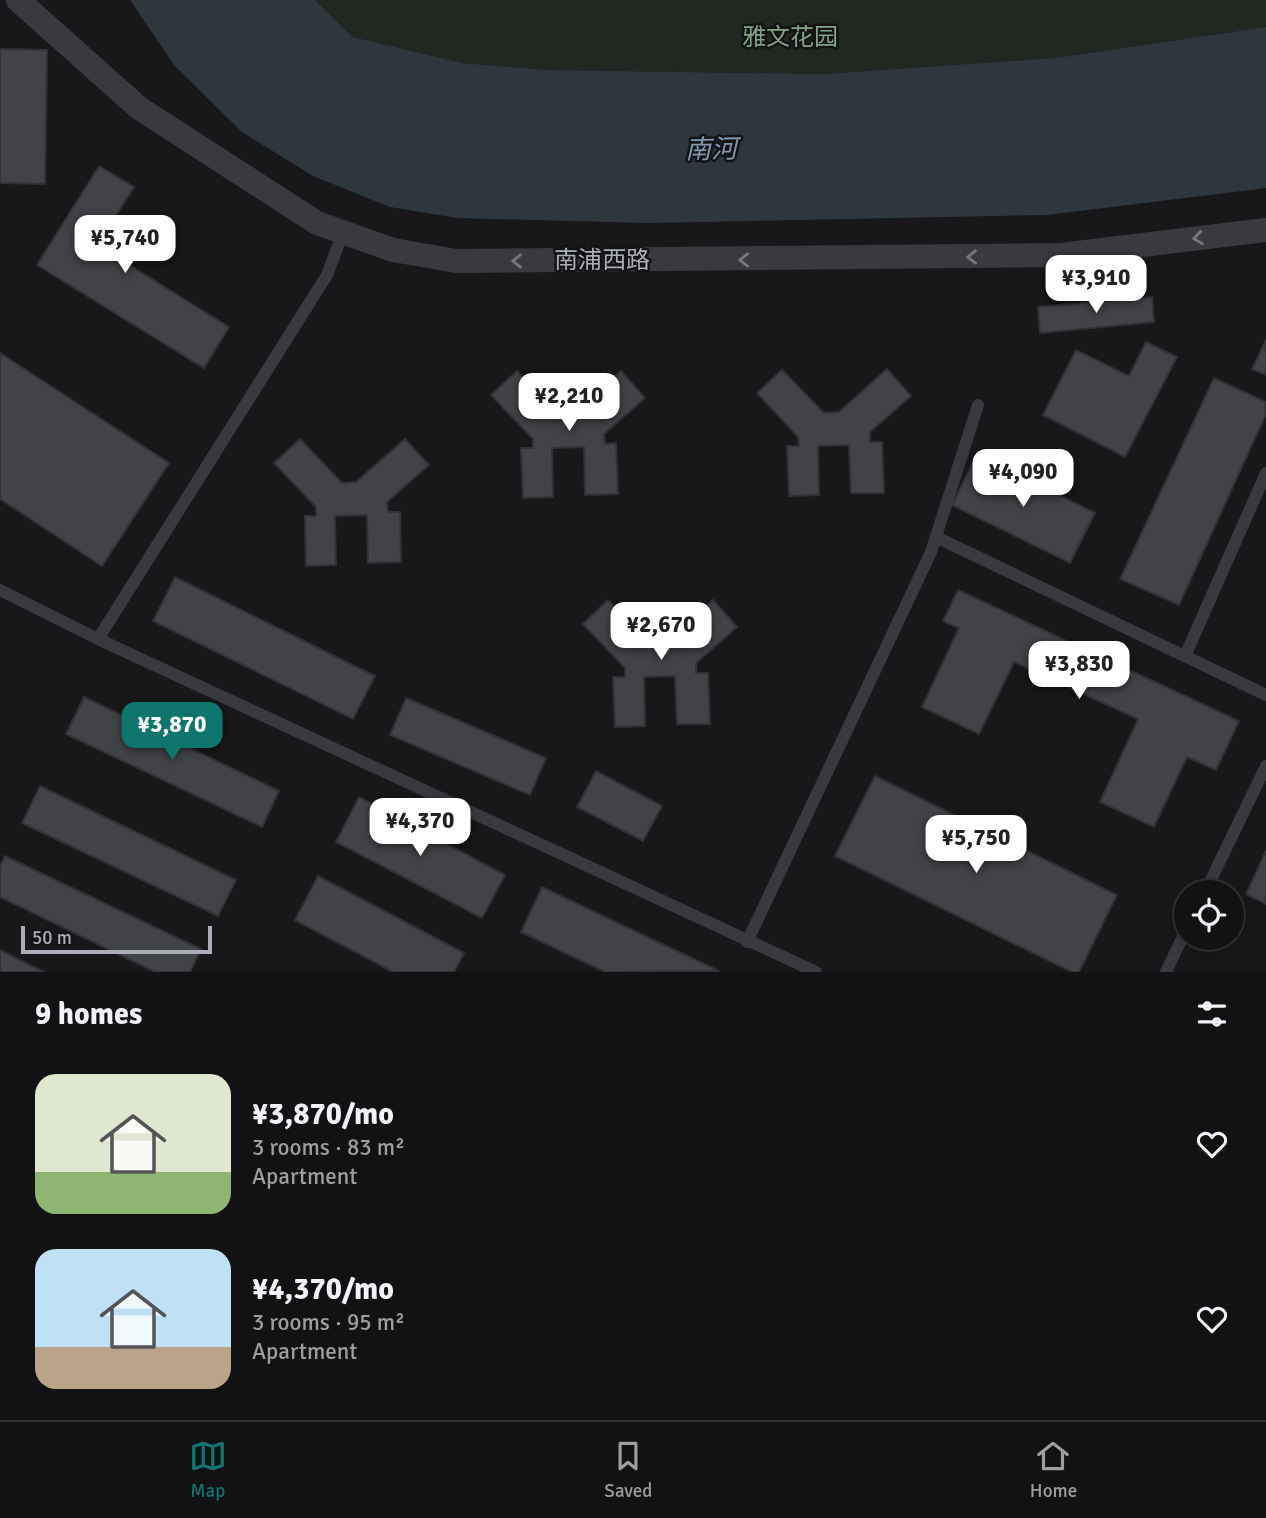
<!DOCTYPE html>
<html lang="en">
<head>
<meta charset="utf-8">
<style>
	:root { --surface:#121214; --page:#1b1b1d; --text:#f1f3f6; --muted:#9c9ea0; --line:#313234; --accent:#0f766e }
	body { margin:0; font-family:Signika,"Noto Sans SC",sans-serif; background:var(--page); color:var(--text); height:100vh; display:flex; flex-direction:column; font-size:26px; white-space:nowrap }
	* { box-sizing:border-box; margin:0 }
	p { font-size:23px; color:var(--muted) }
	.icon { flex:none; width:38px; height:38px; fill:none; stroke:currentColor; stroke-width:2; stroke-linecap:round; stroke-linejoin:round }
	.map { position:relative; height:972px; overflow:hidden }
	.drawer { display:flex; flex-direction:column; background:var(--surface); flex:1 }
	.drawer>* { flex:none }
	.fabs { position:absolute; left:1174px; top:880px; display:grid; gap:14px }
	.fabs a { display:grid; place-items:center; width:70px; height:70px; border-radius:50%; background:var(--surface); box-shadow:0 4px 18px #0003,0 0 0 2px var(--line); font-size:35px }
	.scale { position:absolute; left:21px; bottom:18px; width:191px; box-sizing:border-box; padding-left:7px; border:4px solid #aaaeb9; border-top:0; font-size:19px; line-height:24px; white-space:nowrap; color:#aaaeb9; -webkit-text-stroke:5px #131315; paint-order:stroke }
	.price { position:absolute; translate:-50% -60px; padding:0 16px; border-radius:14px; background:#fff; color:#222; font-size:23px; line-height:46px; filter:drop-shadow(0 2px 4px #0008) }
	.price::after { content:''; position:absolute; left:50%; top:42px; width:21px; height:16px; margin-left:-10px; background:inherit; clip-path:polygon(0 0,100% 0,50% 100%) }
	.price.current { background:var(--accent); color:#fff }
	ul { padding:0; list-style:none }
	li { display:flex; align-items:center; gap:21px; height:175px; padding:0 35px }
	li span { display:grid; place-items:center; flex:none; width:196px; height:140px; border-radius:21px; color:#555 }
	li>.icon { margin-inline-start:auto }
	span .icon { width:84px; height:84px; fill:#fffc; stroke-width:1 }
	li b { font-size:30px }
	h2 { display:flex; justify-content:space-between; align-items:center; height:84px; padding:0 35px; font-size:30px }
	.menu { display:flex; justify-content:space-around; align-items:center; height:98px; border-top:2px solid var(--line); background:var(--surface); font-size:19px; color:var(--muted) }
	.menu a { display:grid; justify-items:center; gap:4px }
	.menu .current { color:var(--accent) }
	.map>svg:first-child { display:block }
	.green { fill:#202821 }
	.water { fill:#2e363e }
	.building { fill:#424347; stroke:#323236; stroke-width:2 }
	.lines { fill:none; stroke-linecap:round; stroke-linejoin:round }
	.lane { stroke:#39393f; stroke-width:12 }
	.street { stroke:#39393f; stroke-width:24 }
	.oneway { stroke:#777982 }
	.labels { text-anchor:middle; stroke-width:5; stroke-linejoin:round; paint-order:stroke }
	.park-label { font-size:24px; fill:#82a486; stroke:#131315 }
	.street-label { font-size:24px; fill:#aaaeb9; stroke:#131315 }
	.water-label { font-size:26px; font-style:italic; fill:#8299b3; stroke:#131315 }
</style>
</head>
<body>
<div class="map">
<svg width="1266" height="972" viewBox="0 0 1266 972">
	<rect width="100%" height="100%" fill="#18181a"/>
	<path class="green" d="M 315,0 L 1266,0 L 1266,27 L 1055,58 L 824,74 L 548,70 L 462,63 L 353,37 Z"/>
	<path class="water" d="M 130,0 L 315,0 L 353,37 L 462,63 L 548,70 L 824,74 L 1055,58 L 1266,27 L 1266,188 L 1047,215 L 646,223 L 458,218 L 390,207 L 313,176 L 242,132 L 174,65 Z"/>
	<g class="building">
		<path d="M 0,49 L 47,50 L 45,184 L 0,183 Z"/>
		<path d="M 99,166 L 134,187 L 97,245 L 229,327 L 204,368 L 37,265 Z"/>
		<path d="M 1152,297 L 1154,322 L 1040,333 L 1038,307 Z"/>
		<path d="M 1266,340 L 1266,375 L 1252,369 Z"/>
		<path d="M 1146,342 L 1177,357 L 1125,457 L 1043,415 L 1076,350 L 1129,376 Z"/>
		<path d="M 0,353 L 169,463 L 102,566 L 0,499 Z"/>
		<path d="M 887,369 L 911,396 L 870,432 L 870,442 L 882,442 L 884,493 L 851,493 L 849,445 L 818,446 L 819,495 L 789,496 L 787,446 L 799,446 L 798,437 L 757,393 L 782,370 L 824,413 L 839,412 Z"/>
		<path d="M 517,371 L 558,415 L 573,414 L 621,371 L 645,398 L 604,434 L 605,444 L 616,443 L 618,494 L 585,495 L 584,447 L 552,448 L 553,497 L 523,498 L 521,448 L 533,448 L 533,439 L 491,395 Z"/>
		<path d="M 1214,378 L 1266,402 L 1266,414 L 1179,605 L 1120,579 Z"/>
		<path d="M 300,439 L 342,483 L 356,482 L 405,439 L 429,465 L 387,502 L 388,512 L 400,512 L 401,562 L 368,563 L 367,515 L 335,516 L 336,565 L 306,566 L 305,516 L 316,516 L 316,507 L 274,463 Z"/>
		<path d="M 977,454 L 1095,513 L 1070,563 L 952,505 Z"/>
		<path d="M 175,577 L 375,676 L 353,719 L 153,621 Z"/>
		<path d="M 958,590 L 1239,721 L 1216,770 L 1187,757 L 1154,827 L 1100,802 L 1138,719 L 1014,662 L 979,734 L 922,707 L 959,628 L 943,621 Z"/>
		<path d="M 608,600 L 650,644 L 665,643 L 713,600 L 737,627 L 696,663 L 696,673 L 708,673 L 710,724 L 677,724 L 675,676 L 644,677 L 645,726 L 615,727 L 613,677 L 625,677 L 625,668 L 583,624 Z"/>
		<path d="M 84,697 L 279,791 L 262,827 L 66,734 Z"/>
		<path d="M 406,698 L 546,758 L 530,795 L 390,735 Z"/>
		<path d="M 596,771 L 662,806 L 643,841 L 577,807 Z"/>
		<path d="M 875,776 L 1117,895 L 1079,972 L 1072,972 L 835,856 Z"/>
		<path d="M 40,786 L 236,880 L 218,916 L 22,823 Z"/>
		<path d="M 359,797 L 505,875 L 482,918 L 336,842 Z"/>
		<path d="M 1266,851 L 1266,904 L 1246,894 Z"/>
		<path d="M 5,856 L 201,949 L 190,972 L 155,972 L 0,897 L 0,866 Z"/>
		<path d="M 318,876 L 464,953 L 454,972 L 393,972 L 295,920 Z"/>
		<path d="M 542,887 L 719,971 L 605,972 L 521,932 Z"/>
		<path d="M 0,950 L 44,972 L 0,972 Z"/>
	</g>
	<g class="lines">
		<g class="lane">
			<path d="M 936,537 L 1266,695"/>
			<path d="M 0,590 L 98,639 L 816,972"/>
			<path d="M 98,639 L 327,275 L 343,233"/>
			<path d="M 1185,656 L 1266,473"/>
			<path d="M 1205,892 L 1266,766"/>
			<path d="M 747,942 L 931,552 L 978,405"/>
			<path d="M 1166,972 L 1186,930"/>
		</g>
		<path class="street" d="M 18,0 L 139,108 L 317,223 L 393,250 L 456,261 L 1061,255 L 1266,230"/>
	</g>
	<defs><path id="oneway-chevron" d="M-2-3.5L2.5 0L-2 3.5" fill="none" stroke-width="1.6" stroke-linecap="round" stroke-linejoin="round" transform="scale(1.75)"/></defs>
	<g class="oneway">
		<use href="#oneway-chevron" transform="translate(1198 238) rotate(173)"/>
		<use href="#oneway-chevron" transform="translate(972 257) rotate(179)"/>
		<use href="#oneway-chevron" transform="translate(744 260) rotate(180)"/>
		<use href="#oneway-chevron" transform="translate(517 261) rotate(180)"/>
	</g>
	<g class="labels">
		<g class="park-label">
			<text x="790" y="45">雅文花园</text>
		</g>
		<g class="street-label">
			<text x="602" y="268">南浦西路</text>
		</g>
		<g class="water-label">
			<text transform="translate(711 149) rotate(-1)" y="9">南河</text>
		</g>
	</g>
</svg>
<div class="fabs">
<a><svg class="icon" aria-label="locate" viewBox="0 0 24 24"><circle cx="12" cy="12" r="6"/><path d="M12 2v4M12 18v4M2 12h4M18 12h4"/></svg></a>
</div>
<div class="scale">50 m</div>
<b class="price" style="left:125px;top:275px">¥5,740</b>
<b class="price" style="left:1096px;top:315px">¥3,910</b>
<b class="price" style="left:569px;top:433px">¥2,210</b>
<b class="price" style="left:1023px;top:509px">¥4,090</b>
<b class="price" style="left:661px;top:662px">¥2,670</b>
<b class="price" style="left:1079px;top:701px">¥3,830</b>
<b class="price current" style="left:172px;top:762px">¥3,870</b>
<b class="price" style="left:420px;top:858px">¥4,370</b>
<b class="price" style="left:976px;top:875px">¥5,750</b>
</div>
<section class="drawer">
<h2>9 homes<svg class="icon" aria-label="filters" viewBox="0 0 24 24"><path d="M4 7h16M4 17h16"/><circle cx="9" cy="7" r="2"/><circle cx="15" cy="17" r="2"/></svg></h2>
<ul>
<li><span style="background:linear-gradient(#dfe7d0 70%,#8fb573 0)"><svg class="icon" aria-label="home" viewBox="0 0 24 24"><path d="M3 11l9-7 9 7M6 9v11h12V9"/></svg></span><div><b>¥3,870/mo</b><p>3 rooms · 83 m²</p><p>Apartment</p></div><svg class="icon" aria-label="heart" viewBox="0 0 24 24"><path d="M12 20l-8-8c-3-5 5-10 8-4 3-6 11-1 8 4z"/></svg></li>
<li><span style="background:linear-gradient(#bfe0f5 70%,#b9a48a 0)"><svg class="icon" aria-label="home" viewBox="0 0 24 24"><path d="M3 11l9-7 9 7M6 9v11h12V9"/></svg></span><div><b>¥4,370/mo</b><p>3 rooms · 95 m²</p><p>Apartment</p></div><svg class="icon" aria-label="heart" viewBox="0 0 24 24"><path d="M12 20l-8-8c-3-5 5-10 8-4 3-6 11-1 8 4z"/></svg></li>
</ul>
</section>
<nav class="menu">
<a class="current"><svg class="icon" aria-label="map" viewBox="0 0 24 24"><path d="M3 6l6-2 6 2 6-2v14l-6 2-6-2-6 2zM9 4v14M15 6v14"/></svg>Map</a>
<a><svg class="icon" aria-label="saved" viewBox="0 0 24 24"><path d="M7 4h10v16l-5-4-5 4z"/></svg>Saved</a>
<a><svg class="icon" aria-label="home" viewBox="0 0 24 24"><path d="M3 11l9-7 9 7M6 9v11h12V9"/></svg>Home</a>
</nav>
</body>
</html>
